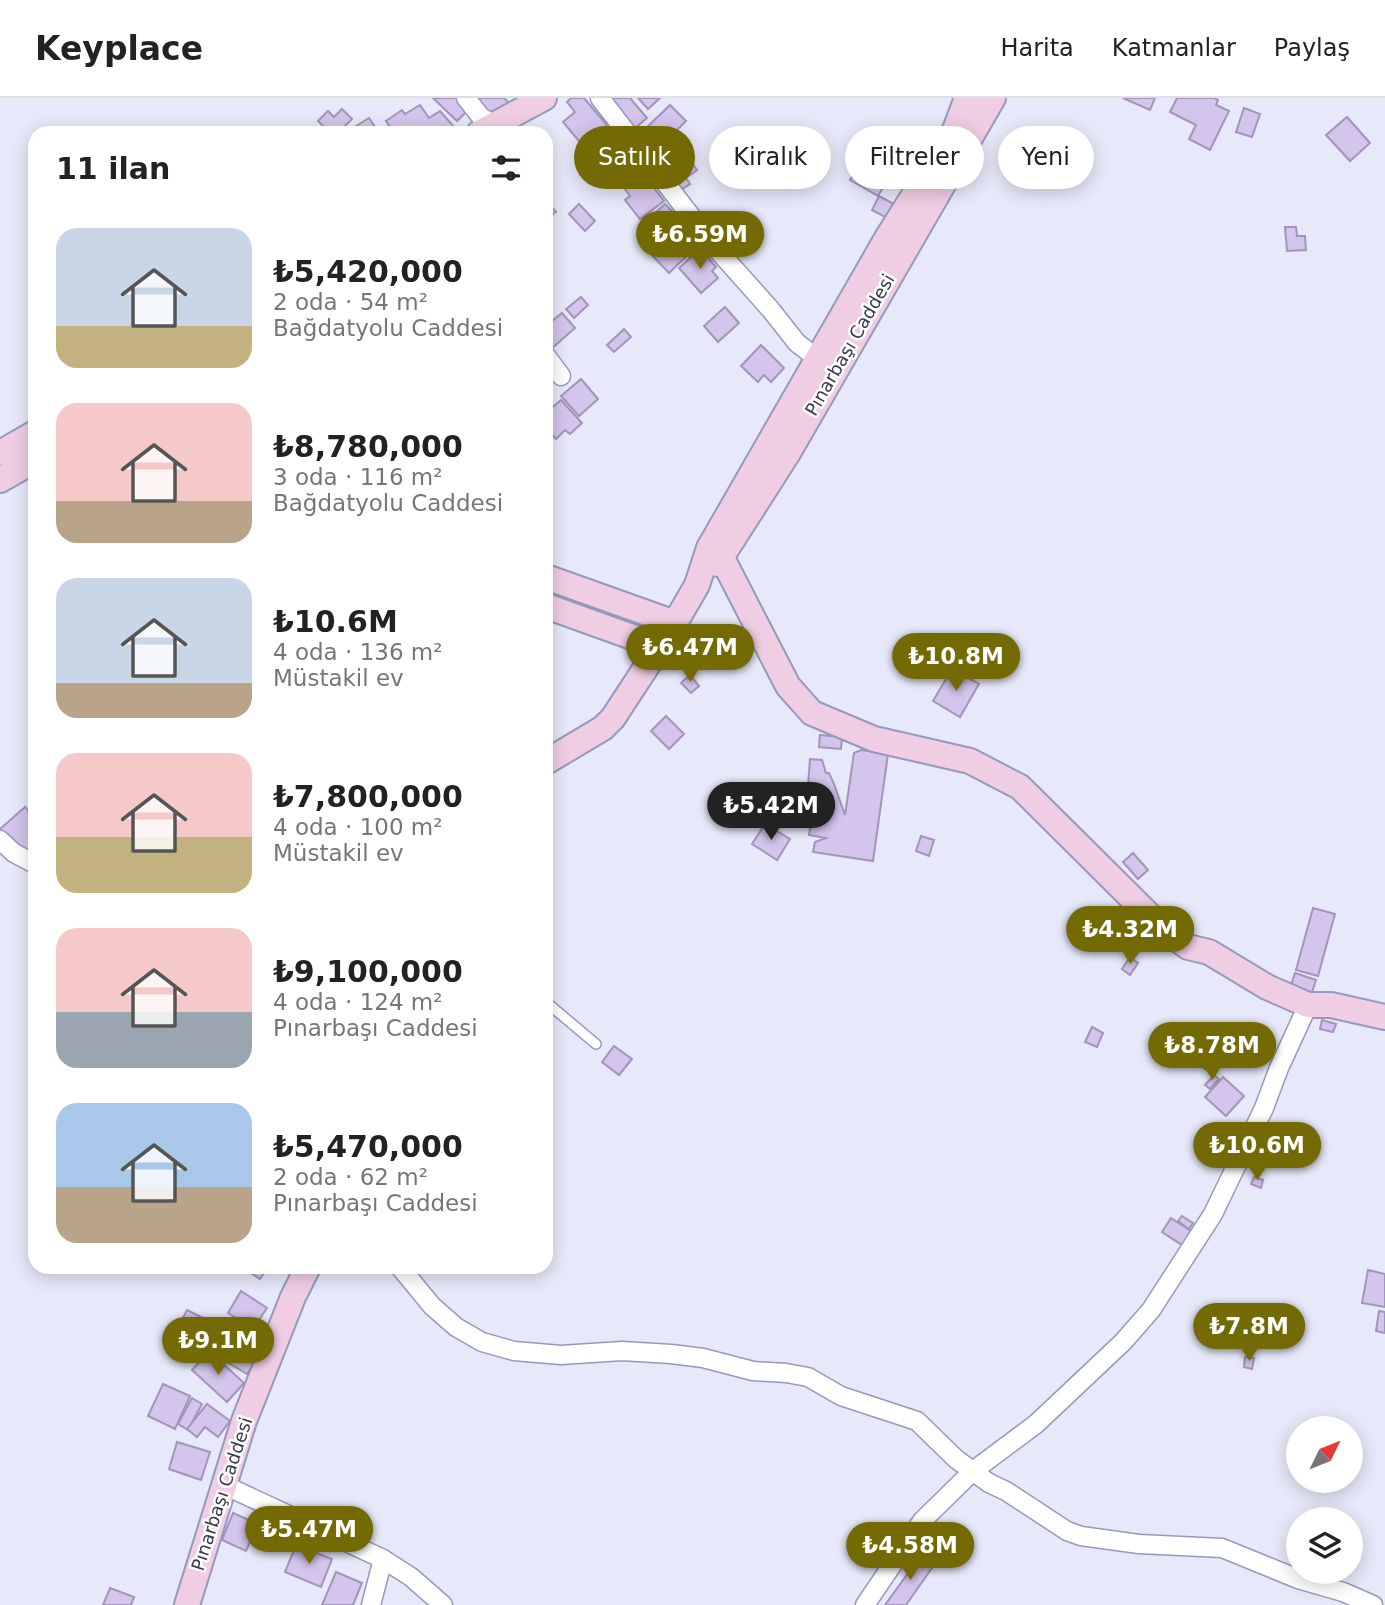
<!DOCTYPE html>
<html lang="tr">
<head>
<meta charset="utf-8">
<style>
	:root { --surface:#fff; --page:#f2f2f2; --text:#222; --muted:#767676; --line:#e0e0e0; --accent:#746a03 }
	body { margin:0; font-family:"DejaVu Sans",sans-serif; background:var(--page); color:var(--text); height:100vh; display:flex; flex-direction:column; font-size:26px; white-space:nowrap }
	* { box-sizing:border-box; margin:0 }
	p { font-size:23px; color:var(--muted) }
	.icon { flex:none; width:38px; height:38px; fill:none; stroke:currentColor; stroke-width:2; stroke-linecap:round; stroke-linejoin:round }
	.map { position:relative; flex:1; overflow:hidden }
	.sheet { position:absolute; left:28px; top:28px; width:525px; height:1148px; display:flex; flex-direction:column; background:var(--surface); border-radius:21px; box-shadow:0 4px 18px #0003 }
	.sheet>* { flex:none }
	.top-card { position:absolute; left:574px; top:28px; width:665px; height:63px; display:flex; gap:14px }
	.needle { width:46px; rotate:47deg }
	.tools { position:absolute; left:1286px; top:1318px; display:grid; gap:14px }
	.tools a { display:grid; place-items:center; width:77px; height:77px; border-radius:50%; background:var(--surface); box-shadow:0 4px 18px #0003; font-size:35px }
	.price { position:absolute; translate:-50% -60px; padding:0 16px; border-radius:24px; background:var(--accent); color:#fff; font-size:23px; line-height:46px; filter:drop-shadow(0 2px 4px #0008) }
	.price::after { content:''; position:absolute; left:50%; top:42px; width:21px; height:16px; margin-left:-10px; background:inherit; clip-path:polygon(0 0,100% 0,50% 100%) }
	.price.active { background:#222; color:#fff }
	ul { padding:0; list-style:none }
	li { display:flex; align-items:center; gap:21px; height:175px; padding:0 28px }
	li span { display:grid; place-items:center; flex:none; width:196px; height:140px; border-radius:21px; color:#555 }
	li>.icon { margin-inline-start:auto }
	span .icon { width:84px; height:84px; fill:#fffc; stroke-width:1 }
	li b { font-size:30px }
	h2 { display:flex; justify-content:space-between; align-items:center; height:84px; padding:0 28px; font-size:30px }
	.tag { padding:0 24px; border-radius:32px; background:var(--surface); box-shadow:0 4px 18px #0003; font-size:24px; line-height:63px }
	.tag.active { background:var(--accent); color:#fff }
	header { display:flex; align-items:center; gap:42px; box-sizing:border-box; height:98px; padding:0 35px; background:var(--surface); border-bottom:2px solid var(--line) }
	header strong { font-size:33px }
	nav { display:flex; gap:38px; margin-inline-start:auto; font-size:24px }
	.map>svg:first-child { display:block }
	.building { fill:#d4c5ec; stroke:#a394b9; stroke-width:2 }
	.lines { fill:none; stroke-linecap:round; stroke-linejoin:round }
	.lane-casing { stroke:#9698be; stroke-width:12 }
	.street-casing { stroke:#9698be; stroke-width:21 }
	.secondary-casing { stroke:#9698be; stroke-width:28 }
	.lane { stroke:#fff; stroke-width:9 }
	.street { stroke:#fff; stroke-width:18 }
	.secondary { stroke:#efcee3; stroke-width:24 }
	.labels { text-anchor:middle; stroke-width:5; stroke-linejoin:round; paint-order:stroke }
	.street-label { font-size:18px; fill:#393949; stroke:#fff }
</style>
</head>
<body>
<header>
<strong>Keyplace</strong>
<nav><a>Harita</a><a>Katmanlar</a><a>Paylaş</a></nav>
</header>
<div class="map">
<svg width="1385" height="1507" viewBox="0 0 1385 1507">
	<rect width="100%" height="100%" fill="#e7e8f9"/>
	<g class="building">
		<path d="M 433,0 L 462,0 L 471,9 L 457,23 Z"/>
		<path d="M 475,0 L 504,0 L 510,6 L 492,24 Z"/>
		<path d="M 571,0 L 584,0 L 607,27 L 583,48 L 563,24 L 575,14 L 567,4 Z"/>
		<path d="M 605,0 L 630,0 L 647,20 L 633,32 Z"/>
		<path d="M 638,0 L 660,0 L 648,11 Z"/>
		<path d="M 1123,0 L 1155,0 L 1150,12 Z"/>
		<path d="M 1177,0 L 1214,0 L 1218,2 L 1216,7 L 1229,13 L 1210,52 L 1189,41 L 1196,27 L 1170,14 Z"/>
		<path d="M 420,7 L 429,20 L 440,13 L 456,31 L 449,35 L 394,35 L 386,23 L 402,12 L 405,16 Z"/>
		<path d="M 670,7 L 686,23 L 657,52 L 640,36 Z"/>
		<path d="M 1244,10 L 1260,16 L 1252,39 L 1236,34 Z"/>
		<path d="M 342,11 L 352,21 L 338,35 L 330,35 L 318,23 L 328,13 L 334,19 Z"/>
		<path d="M 1347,19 L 1370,45 L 1350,63 L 1326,37 Z"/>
		<path d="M 369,20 L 379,35 L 352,35 L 350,32 Z"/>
		<path d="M 620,37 L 640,60 L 625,73 L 605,50 Z"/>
		<path d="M 675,40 L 697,72 L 686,80 L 690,86 L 678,94 L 651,56 Z"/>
		<path d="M 871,47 L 899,63 L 878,98 L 850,82 Z"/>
		<path d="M 641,73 L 664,103 L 640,121 L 625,102 L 630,98 L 622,87 Z"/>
		<path d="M 879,98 L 894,106 L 887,120 L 872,112 Z"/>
		<path d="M 546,103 L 556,114 L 546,122 Z"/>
		<path d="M 579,106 L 595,123 L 585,133 L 569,116 Z"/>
		<path d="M 665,106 L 686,128 L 678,135 L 694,151 L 669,175 L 648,153 L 659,143 L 643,126 Z"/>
		<path d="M 1285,129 L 1296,129 L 1297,138 L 1305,138 L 1306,152 L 1287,153 Z"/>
		<path d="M 700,151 L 716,169 L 712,173 L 718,180 L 701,195 L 679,170 Z"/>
		<path d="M 581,199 L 588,207 L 574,220 L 566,211 Z"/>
		<path d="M 725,209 L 739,225 L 718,244 L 704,228 Z"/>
		<path d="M 562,215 L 575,230 L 550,252 L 546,247 L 546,228 Z"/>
		<path d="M 624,231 L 631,239 L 614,254 L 607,247 Z"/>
		<path d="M 761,247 L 784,270 L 771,284 L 764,277 L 758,284 L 741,268 Z"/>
		<path d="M 581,281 L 598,301 L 579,318 L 561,298 Z"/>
		<path d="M 561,302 L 582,325 L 570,336 L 565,332 L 556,341 L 546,330 L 546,315 Z"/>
		<path d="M 952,571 L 979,586 L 960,619 L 933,603 Z"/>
		<path d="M 690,577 L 699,588 L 691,595 L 681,585 Z"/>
		<path d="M 666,618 L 684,636 L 669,651 L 651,633 Z"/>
		<path d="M 820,637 L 842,639 L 841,651 L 819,649 Z"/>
		<path d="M 861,652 L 888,656 L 873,763 L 813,754 L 815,744 L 826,740 L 809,737 L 811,725 L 820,722 L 808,688 L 810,661 L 822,662 L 826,675 L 829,675 L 834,686 L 845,717 L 854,655 Z"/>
		<path d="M 25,709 L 35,721 L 35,748 L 18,763 L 0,743 L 0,731 Z"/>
		<path d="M 765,726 L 790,741 L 777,762 L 752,746 Z"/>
		<path d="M 921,738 L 934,742 L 929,758 L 916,753 Z"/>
		<path d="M 1133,755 L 1148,772 L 1138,781 L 1123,764 Z"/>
		<path d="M 1313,810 L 1335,816 L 1318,878 L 1296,872 Z"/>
		<path d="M 1131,827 L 1148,840 L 1134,860 L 1117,848 Z"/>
		<path d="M 1130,859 L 1138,865 L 1130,877 L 1122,871 Z"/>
		<path d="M 1295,875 L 1316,882 L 1311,897 L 1290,890 Z"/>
		<path d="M 1322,922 L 1336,926 L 1333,934 L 1320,931 Z"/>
		<path d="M 1092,929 L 1103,935 L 1097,949 L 1085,944 Z"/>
		<path d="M 614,948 L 632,961 L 619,977 L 602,964 Z"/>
		<path d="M 1203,955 L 1212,964 L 1205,971 L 1196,962 Z"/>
		<path d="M 1214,977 L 1219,981 L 1210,991 L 1205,987 Z"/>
		<path d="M 1223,979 L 1244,998 L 1226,1018 L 1205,999 Z"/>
		<path d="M 1261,1051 L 1276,1053 L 1274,1066 L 1259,1064 Z"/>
		<path d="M 1281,1053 L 1293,1054 L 1291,1068 L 1280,1066 Z"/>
		<path d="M 1254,1079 L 1263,1082 L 1261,1090 L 1251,1086 Z"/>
		<path d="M 1182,1118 L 1193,1125 L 1189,1131 L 1178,1123 Z"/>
		<path d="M 1171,1120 L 1194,1135 L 1185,1149 L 1162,1134 Z"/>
		<path d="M 242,1169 L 268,1169 L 260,1181 Z"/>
		<path d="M 1368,1172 L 1385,1176 L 1385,1209 L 1362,1205 Z"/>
		<path d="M 241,1193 L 267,1210 L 253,1231 L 228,1215 Z"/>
		<path d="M 187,1212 L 215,1226 L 201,1252 L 174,1237 Z"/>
		<path d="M 1379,1213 L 1385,1214 L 1385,1235 L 1376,1233 Z"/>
		<path d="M 219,1230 L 261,1254 L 247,1276 L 206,1252 Z"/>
		<path d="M 209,1253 L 244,1285 L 227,1304 L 192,1272 Z"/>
		<path d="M 1245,1259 L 1254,1260 L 1252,1271 L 1244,1269 Z"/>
		<path d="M 163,1286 L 190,1298 L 175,1331 L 148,1318 Z"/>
		<path d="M 192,1300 L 202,1306 L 188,1332 L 178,1326 Z"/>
		<path d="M 207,1306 L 230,1323 L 218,1339 L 205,1329 L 197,1339 L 187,1331 Z"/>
		<path d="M 177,1344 L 210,1354 L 201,1382 L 169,1371 Z"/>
		<path d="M 233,1415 L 258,1426 L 246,1453 L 222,1442 Z"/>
		<path d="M 296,1447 L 332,1461 L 321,1489 L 285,1474 Z"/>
		<path d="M 914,1457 L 932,1470 L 906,1507 L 885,1507 L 911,1471 L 907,1467 Z"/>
		<path d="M 336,1474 L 362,1485 L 353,1507 L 322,1507 Z"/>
		<path d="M 110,1490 L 134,1499 L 131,1507 L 103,1507 Z"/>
	</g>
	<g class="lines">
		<g class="lane-casing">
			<path id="lane" d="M 546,904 L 596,946"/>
		</g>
		<g class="street-casing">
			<g id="street">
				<path d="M 466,0 L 481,19 L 495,27"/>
				<path d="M 600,0 L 714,148 L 771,212 L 797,245 L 825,266"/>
				<path d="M 546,258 L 561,278"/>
				<path d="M 0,742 L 14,755 L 35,766"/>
				<path d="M 400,1169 L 432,1208 L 456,1229 L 482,1244 L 514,1253 L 561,1257 L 622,1253 L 671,1256 L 703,1260 L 753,1273 L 786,1275 L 808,1279 L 841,1298 L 917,1323 L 956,1361 L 989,1385 L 1006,1393 L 1067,1433 L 1081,1438 L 1139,1446 L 1222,1450 L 1298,1481 L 1343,1494 L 1373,1507"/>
				<path d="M 224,1387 L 383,1461 L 411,1479 L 443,1507"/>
				<path d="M 371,1507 L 383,1461"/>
				<path d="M 865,1507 L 922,1423 L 973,1373 L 1036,1326 L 1123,1244 L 1151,1212 L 1213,1116 L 1264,1010 L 1279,970 L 1308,907"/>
			</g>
		</g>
		<g class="secondary-casing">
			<g id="secondary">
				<path d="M 479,35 L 544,0"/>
				<path d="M 0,355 L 35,335"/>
				<path d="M 0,382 L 35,362"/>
				<path d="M 709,450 L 722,460 L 788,588 L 812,615 L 874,641 L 970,663 L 1020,689 L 1162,830 L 1188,849 L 1209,854 L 1267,889 L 1308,907 L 1331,907 L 1385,919"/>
				<path d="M 717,466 L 788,355 L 993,0"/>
				<path d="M 546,479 L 675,525"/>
				<path d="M 546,508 L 660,549"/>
				<path d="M 546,664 L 603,630 L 613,620 L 675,525 L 697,487 L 709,450 L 887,140 L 955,32 L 967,0"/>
				<path d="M 187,1507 L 244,1323 L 293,1199 L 308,1169"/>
			</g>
		</g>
		<use href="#lane" class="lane"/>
		<use href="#street" class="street"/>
		<use href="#secondary" class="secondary"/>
	</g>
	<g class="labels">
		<g class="street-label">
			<text transform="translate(850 247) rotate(-60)" y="6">Pınarbaşı Caddesi</text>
			<text transform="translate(222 1396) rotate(-72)" y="6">Pınarbaşı Caddesi</text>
		</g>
	</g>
</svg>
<div class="tools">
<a><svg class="needle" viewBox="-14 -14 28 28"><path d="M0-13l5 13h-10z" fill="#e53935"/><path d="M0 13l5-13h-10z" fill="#767676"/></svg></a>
<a><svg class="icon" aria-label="layers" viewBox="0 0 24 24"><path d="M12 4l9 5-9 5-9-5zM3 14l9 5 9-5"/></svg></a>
</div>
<b class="price" style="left:700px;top:173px">₺6.59M</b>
<b class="price" style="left:690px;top:586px">₺6.47M</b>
<b class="price" style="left:956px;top:595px">₺10.8M</b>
<b class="price active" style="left:771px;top:744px">₺5.42M</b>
<b class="price" style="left:1130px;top:868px">₺4.32M</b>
<b class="price" style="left:1212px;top:984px">₺8.78M</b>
<b class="price" style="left:1257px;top:1084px">₺10.6M</b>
<b class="price" style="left:1249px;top:1265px">₺7.8M</b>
<b class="price" style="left:218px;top:1279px">₺9.1M</b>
<b class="price" style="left:309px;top:1468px">₺5.47M</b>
<b class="price" style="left:910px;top:1484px">₺4.58M</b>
<div class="top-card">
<a class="tag active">Satılık</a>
<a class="tag">Kiralık</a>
<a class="tag">Filtreler</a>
<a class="tag">Yeni</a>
</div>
<section class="sheet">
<h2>11 ilan<svg class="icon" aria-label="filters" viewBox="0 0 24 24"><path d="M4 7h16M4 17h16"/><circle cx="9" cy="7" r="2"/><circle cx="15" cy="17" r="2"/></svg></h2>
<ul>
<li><span style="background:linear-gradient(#c9d6e8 70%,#c2b280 0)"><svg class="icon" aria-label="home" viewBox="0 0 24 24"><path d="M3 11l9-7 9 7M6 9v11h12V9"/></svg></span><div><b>₺5,420,000</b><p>2 oda · 54 m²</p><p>Bağdatyolu Caddesi</p></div></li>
<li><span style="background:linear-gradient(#f6c9c9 70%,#b9a48a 0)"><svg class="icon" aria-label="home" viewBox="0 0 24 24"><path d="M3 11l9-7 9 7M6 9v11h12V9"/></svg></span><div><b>₺8,780,000</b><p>3 oda · 116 m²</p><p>Bağdatyolu Caddesi</p></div></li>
<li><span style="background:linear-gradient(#c9d6e8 75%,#b9a48a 0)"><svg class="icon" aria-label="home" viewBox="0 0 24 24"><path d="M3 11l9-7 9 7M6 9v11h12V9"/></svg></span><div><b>₺10.6M</b><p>4 oda · 136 m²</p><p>Müstakil ev</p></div></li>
<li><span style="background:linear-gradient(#f6c9c9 60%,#c2b280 0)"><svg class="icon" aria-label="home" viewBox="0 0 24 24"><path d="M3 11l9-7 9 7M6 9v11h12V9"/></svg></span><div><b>₺7,800,000</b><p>4 oda · 100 m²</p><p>Müstakil ev</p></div></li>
<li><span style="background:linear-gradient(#f6c9c9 60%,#9aa5b1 0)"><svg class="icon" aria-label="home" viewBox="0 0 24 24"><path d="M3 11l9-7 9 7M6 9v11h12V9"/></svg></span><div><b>₺9,100,000</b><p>4 oda · 124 m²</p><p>Pınarbaşı Caddesi</p></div></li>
<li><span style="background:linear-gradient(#a9c7e8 60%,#b9a48a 0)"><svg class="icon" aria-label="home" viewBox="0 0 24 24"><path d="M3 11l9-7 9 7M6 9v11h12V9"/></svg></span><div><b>₺5,470,000</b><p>2 oda · 62 m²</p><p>Pınarbaşı Caddesi</p></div></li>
</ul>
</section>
</div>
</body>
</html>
